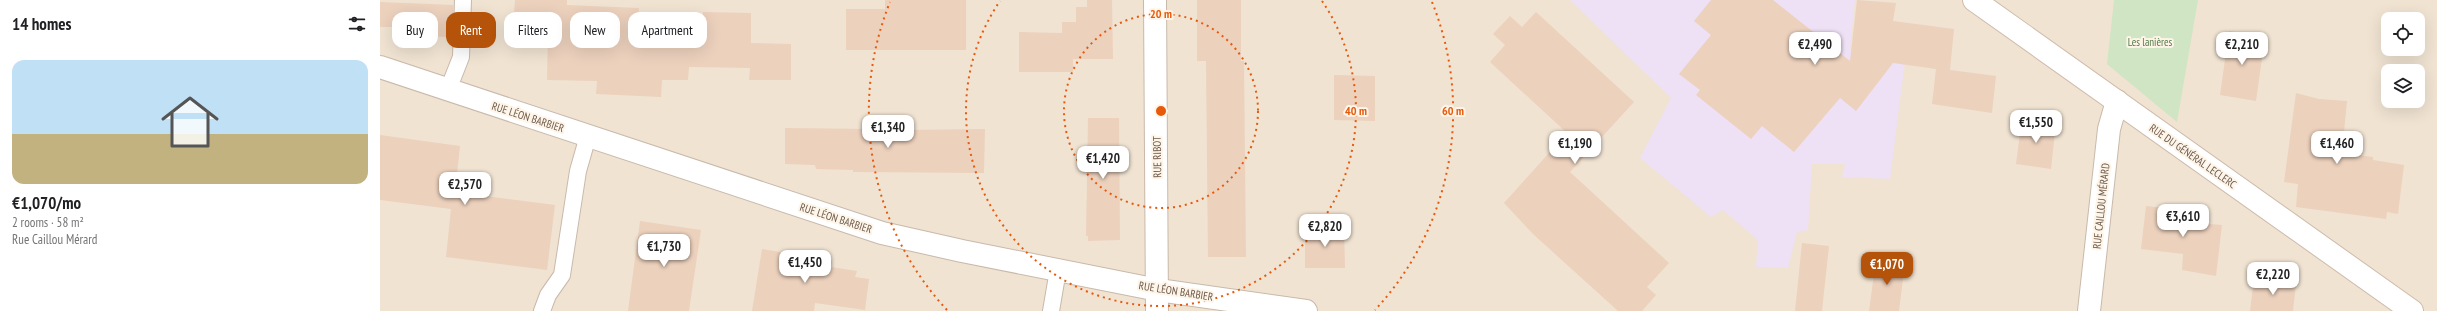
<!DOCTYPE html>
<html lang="en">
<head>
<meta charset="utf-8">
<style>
	:root { --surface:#fff; --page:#f2f2f2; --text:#202124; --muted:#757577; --line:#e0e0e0; --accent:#b45309 }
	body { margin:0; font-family:"PT Sans Narrow",sans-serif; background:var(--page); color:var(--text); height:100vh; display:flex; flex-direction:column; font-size:15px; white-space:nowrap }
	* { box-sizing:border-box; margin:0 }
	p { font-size:13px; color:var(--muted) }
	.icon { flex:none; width:22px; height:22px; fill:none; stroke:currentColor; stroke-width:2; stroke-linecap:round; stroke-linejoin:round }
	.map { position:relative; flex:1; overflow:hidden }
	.drawer { display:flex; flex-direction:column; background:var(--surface); width:380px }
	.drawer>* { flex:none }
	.top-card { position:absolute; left:12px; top:12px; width:380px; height:36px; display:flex; gap:8px }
	.tools { position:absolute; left:2001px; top:12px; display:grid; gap:8px }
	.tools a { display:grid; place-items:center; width:44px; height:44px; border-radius:8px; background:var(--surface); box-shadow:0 4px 16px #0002; font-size:20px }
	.price { position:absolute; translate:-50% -34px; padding:0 9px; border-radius:8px; background:#fff; color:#222; font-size:13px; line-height:26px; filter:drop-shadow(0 1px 2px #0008) }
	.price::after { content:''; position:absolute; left:50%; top:24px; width:12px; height:9px; margin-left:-6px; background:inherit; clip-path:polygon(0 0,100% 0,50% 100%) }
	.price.active { background:var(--accent); color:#fff }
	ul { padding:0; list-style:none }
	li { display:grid; align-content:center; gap:8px; height:212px; padding:0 12px }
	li+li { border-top:1px solid var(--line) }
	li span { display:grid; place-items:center; height:124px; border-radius:12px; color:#555 }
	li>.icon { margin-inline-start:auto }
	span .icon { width:72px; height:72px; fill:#fffc; stroke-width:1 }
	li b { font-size:17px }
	h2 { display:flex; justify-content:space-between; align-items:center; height:48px; padding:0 12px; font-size:17px }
	.chip { padding:0 14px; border-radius:12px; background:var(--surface); box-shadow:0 4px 16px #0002; font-size:14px; line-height:36px }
	.chip.active { background:var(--accent); color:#fff }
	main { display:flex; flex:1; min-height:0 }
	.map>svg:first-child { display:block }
	.residential { fill:#f0e3d2; fill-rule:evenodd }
	.education { fill:#eee0f5 }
	.green { fill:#d0e5c3 }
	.building { fill:#ecd1bd }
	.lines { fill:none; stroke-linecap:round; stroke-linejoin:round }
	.lane-casing { stroke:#c9b9ab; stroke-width:18 }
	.street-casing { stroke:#c9b9ab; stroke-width:24 }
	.secondary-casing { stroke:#cebbab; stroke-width:24 }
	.lane { stroke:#fff; stroke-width:16 }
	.street { stroke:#fff; stroke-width:22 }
	.secondary { stroke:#fff; stroke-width:22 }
	.ring { fill:none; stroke:#e8590c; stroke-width:2; stroke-dasharray:2 4 }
	.labels { text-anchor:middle; stroke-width:4; stroke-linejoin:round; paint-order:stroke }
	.park-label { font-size:11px; fill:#557948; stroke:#fdf5e8 }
	.street-label { font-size:11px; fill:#6e594c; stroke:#fdf5e8 }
	.centre { fill:#e8590c; stroke:#fdf5e8; stroke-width:2 }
	.ring-label { font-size:12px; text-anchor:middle; font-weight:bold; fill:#e8590c; stroke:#fdf5e8; stroke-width:4; stroke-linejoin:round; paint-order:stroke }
</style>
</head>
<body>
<main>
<section class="drawer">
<h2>14 homes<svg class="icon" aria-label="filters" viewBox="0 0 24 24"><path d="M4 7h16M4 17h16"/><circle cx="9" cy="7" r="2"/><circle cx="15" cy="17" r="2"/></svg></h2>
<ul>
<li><span style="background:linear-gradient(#bfe0f5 60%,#c2b280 0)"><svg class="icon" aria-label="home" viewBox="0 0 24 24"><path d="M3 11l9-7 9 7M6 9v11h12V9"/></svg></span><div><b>€1,070/mo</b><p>2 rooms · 58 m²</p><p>Rue Caillou Mérard</p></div></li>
</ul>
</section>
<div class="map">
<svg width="2057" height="311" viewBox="0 0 2057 311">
	<rect width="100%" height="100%" fill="#f9f1e3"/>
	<path class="residential" d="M 0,0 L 2057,0 L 2057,311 L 0,311 ZM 2008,19 L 2038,19 L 2038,49 L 2008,49 ZM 2008,71 L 2038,71 L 2038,101 L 2008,101 Z"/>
	<path class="education" d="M 1190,0 L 1475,0 L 1470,50 L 1526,54 L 1510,179 L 1462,177 L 1465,164 L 1432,164 L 1428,230 L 1417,232 L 1408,268 L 1376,267 L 1378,240 L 1343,210 L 1331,217 L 1260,158 L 1291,98 Z"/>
	<path class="green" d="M 1734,0 L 1818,0 L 1797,122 L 1727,64 Z"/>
	<g class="building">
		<path d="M 135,0 L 187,0 L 187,5 L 259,8 L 258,36 L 323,39 L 323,12 L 371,13 L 371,43 L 411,44 L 411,80 L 369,80 L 370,68 L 309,67 L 308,80 L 282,80 L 281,97 L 216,94 L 217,81 L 167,80 L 168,31 L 133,29 Z"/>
		<path d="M 505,0 L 586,0 L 586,50 L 466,50 L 466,9 L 505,9 Z"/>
		<path d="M 707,0 L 732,0 L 733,59 L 693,59 L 693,72 L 639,72 L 639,32 L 682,33 L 682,22 L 696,22 L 696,7 L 707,7 Z"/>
		<path d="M 817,0 L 861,0 L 861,61 L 864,61 L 866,257 L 828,257 L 826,61 L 817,61 Z"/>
		<path d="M 1331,0 L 1393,0 L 1470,61 L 1477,0 L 1516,3 L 1513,21 L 1574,29 L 1570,70 L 1616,76 L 1612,113 L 1552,104 L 1556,69 L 1513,63 L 1476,111 L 1460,98 L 1414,152 L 1382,126 L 1371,139 L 1316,95 L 1320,90 L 1299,74 L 1331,35 L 1314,21 Z"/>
		<path d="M 0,2 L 73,5 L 73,28 L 69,28 L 69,37 L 28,36 L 28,27 L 0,27 Z"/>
		<path d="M 1156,12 L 1254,102 L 1190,172 L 1289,263 L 1267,287 L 1276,295 L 1262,311 L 1238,311 L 1153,234 L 1124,203 L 1187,133 L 1110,62 L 1125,45 L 1113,34 L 1130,16 L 1142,27 Z"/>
		<path d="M 1849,31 L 1885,37 L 1876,101 L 1840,95 Z"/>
		<path d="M 954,75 L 995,76 L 995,121 L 954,120 Z"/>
		<path d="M 1916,93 L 1939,99 L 1967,101 L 1962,153 L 1993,157 L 1993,160 L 2024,165 L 2018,214 L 2007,212 L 2006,219 L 1916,207 L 1918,184 L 1904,182 Z"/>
		<path d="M 708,118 L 739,118 L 740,240 L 708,241 L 708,236 L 706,236 Z"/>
		<path d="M 1642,118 L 1676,123 L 1671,169 L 1636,164 Z"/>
		<path d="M 490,120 L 525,120 L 525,130 L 605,129 L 604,173 L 473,172 L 473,170 L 436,169 L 435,165 L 405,164 L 405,128 L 490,129 Z"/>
		<path d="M 0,135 L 80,146 L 75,192 L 175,205 L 167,270 L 66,257 L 71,209 L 0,200 Z"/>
		<path d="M 1766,206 L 1818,212 L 1817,223 L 1842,225 L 1836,276 L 1802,270 L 1803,254 L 1761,249 Z"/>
		<path d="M 260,221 L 321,230 L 309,311 L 248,311 Z"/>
		<path d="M 925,227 L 964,227 L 965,268 L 925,268 Z"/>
		<path d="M 1422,243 L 1449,246 L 1442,311 L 1415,311 Z"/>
		<path d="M 382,249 L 452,261 L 451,267 L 477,271 L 475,277 L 489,279 L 485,310 L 435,303 L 434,311 L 372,311 Z"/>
		<path d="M 1496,259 L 1525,263 L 1519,311 L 1489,311 Z"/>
		<path d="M 1874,278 L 1916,284 L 1913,311 L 1870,311 Z"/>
	</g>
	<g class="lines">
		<g class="lane-casing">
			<g id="lane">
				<path d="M 68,90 L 81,57 L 83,0"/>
				<path d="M 162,311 L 168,295 L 182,275 L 198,171 L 208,136"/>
				<path d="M 671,311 L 678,270"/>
			</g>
		</g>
		<g class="street-casing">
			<g id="street">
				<path d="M 775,0 L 777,311"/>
				<path d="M 0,67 L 502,233 L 582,251 L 778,290 L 926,311"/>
				<path d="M 1709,311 L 1729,129 L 1737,101"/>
			</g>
		</g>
		<g class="secondary-casing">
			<path id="secondary" d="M 1594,0 L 2032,311"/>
		</g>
		<use href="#lane" class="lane"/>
		<use href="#street" class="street"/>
		<use href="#secondary" class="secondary"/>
	</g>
	<g class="ring">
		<circle cx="781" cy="111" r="97"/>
		<path d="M942 1A195 195 0 1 1 620 1"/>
		<path d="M567 310A292 292 0 0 1 510 2M1052 2A292 292 0 0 1 995 310"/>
	</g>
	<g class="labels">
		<g class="park-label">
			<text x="1770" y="46">Les lanières</text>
		</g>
		<g class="street-label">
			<text transform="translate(148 117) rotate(18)" y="4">RUE LÉON BARBIER</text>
			<text transform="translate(1813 156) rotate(35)" y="4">RUE DU GÉNÉRAL LECLERC</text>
			<text transform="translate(777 157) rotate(-91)" y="4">RUE RIBOT</text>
			<text transform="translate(1721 206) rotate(-84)" y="4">RUE CAILLOU MÉRARD</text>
			<text transform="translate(456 218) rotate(18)" y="4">RUE LÉON BARBIER</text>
			<text transform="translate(796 291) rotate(9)" y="4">RUE LÉON BARBIER</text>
		</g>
	</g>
	<circle cx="781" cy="111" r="6" class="centre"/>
	<g class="ring-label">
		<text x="781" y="18">20 m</text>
		<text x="976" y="115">40 m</text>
		<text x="1073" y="115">60 m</text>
	</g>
</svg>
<div class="tools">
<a><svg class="icon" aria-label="locate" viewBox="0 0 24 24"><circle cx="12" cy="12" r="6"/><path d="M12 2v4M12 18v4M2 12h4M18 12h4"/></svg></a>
<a><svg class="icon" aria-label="layers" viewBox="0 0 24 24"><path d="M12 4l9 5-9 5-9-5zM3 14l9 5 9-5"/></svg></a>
</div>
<b class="price" style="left:1435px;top:66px">€2,490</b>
<b class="price" style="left:1862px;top:66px">€2,210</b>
<b class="price" style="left:1656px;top:144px">€1,550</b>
<b class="price" style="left:508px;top:149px">€1,340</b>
<b class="price" style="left:1195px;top:165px">€1,190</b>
<b class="price" style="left:1957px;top:165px">€1,460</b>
<b class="price" style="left:723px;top:180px">€1,420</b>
<b class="price" style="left:85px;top:206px">€2,570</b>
<b class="price" style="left:1803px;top:238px">€3,610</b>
<b class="price" style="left:945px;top:248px">€2,820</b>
<b class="price" style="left:284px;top:268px">€1,730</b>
<b class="price" style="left:425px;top:284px">€1,450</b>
<b class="price active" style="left:1507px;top:286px">€1,070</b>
<b class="price" style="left:1893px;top:296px">€2,220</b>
<div class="top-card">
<a class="chip">Buy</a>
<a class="chip active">Rent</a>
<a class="chip">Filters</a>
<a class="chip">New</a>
<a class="chip">Apartment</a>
</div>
</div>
</main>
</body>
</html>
